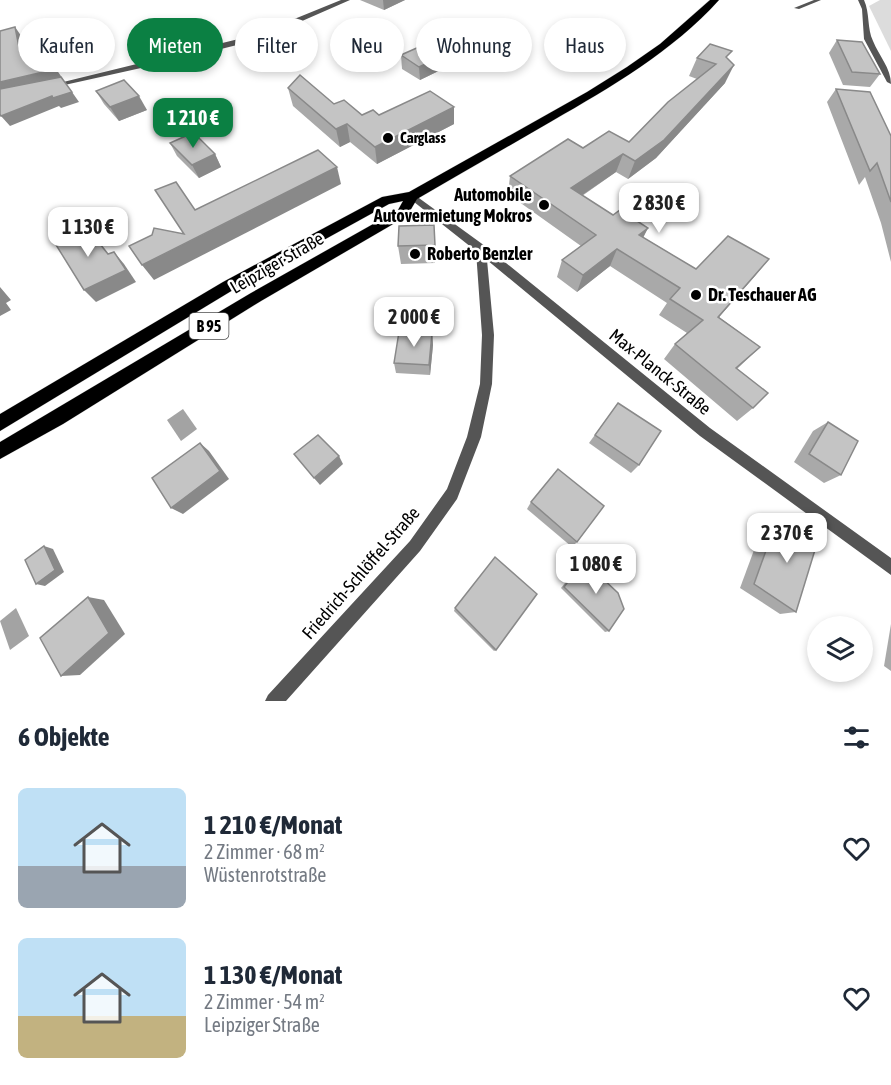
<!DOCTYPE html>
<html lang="de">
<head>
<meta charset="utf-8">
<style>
	:root { --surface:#fff; --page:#f6f6f7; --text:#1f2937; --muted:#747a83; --accent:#0b8043 }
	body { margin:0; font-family:"Asap Condensed",sans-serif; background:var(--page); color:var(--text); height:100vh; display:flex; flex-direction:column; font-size:22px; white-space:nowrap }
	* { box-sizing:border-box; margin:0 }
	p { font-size:20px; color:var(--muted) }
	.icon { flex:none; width:33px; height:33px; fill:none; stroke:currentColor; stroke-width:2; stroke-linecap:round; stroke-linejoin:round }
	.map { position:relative; height:701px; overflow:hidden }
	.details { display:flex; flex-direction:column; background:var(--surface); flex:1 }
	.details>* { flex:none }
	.top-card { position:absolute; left:18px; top:18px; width:855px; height:54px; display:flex; gap:12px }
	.fabs { position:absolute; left:807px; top:616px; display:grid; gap:12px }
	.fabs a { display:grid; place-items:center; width:66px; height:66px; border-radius:50%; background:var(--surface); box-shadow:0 3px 9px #0003; font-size:30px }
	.price { position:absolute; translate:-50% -51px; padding:0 14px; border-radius:12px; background:#fff; color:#222; font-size:20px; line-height:39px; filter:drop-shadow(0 2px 3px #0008) }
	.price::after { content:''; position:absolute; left:50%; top:36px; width:18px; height:14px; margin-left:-9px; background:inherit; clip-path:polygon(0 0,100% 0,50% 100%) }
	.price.on { background:var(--accent); color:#fff }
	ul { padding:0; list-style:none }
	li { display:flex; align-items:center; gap:18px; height:150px; padding:0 18px }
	li span { display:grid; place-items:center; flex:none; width:168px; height:120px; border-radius:9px; color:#555 }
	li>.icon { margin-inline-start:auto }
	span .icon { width:72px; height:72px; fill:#fffc; stroke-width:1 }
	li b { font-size:26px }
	h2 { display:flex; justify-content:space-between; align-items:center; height:72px; padding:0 18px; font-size:26px }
	.chip { padding:0 21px; border-radius:27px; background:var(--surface); box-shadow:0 3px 9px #0003; font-size:21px; line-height:54px }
	.chip.on { background:var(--accent); color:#fff }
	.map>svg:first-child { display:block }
	.green { fill:#dcdcdc }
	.water { fill:#a3a3a3 }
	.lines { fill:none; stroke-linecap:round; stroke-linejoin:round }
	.primary-casing { stroke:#dbdbdb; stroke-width:1 }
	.service { fill:#555; fill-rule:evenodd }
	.minor { fill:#555; fill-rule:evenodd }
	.primary { fill:#000; fill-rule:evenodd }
	.wall { fill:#a9a9a9 }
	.shaded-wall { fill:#898989 }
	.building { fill:#c4c4c4; stroke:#898989; stroke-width:1.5 }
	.poi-dot { fill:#000; stroke:#fff; stroke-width:2 }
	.labels { text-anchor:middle; stroke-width:5; stroke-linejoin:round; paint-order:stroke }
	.far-poi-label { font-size:15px; font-weight:bold; fill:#000; stroke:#fff; text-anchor:start }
	.shield { fill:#fff; stroke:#4c4c4c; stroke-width:1.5 }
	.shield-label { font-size:16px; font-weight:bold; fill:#000 }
	.poi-label { font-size:18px; font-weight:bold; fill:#000; stroke:#fff; text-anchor:start }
	.street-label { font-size:18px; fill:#000; stroke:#fff }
</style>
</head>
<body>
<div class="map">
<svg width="891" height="701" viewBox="0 0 891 701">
	<rect width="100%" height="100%" fill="#fff"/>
	<path class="green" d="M 880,0 L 891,0 L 891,51 L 869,6 Z"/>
	<g class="water">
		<path d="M 183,409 L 197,429 L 181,441 L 167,420 Z"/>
		<path d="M 16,608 L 29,636 L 10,650 L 0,621 Z"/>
	</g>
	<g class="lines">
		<g class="primary-casing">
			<path id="primary" d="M 710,0 L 719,0 C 673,51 611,87 552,121 C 507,147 462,173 417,199 L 407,216 L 261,301 L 63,424 L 0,459 L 0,442 L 251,293 L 398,210 L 403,201 L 389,204 L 233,290 L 0,431 L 0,414 L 223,282 L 382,197 L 409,192 L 587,92 L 627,67 L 660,44 Z"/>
		</g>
		<path class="service" d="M 814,0 L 821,0 L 799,9 L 794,8 Z"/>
		<g class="minor">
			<path d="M 341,0 L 350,0 L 261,39 L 177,60 L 51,88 L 47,86 L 255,35 Z"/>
			<path d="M 858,0 L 864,0 C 870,13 867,29 873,41 C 879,56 891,68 891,84 L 887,82 L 864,39 L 862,9 Z"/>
			<path d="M 412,193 L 485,246 L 710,428 L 891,558 L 891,575 L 700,436 L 487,260 L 494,335 L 492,384 L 481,437 L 457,499 L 420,551 L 286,701 L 265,701 L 268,695 L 410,541 L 447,489 L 467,437 L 480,384 L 482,335 L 476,251 L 409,198 L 409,194 Z"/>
		</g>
		<use href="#primary" class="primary"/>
	</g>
	<g class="wall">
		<path d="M 360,0 L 405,0 L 384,10 Z"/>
		<path d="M 837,40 L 880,74 L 870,87 L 843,85 L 829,53 Z"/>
		<path d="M 457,49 L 457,62 L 420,80 L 402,69 L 401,55 Z"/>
		<path d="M 697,58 L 728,59 L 725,83 L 656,158 L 628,179 L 616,172 L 582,196 L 613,215 L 648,228 L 643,237 L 696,269 L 769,259 L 719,317 L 760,347 L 737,369 L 753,408 L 737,421 L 664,359 L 675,344 L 687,333 L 659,315 L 667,303 L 610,266 L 577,292 L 557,277 L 562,260 L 581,246 L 508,194 L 510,176 L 583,148 L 629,142 L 697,79 L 689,76 Z"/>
		<path d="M 288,88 L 362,115 L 379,115 L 454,107 L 454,124 L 377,164 L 350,142 L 340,147 L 293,106 Z"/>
		<path d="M 836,89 L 891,136 L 891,262 L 881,223 L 865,177 L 859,185 L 827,102 Z"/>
		<path d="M 96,91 L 147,110 L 119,121 L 104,104 Z"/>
		<path d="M 190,137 L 215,154 L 221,167 L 199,178 L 177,156 L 170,143 Z"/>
		<path d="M 434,225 L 435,263 L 401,264 L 398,246 Z"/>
		<path d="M 432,333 L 433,345 L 430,375 L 396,373 L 394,363 Z"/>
		<path d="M 618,403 L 639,465 L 631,473 L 589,443 Z"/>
		<path d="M 828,422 L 841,475 L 824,483 L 794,462 L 813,431 Z"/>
		<path d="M 531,502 L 577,542 L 572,547 L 527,509 Z"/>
		<path d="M 778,517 L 796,612 L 780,614 L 740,588 L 764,523 Z"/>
		<path d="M 584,561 L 609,631 L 605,632 L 561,588 L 581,563 Z"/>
		<path d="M 455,608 L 496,650 L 494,651 L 454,611 Z"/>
		<path d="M 891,624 L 891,671 L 884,666 Z"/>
	</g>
	<g class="shaded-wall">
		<path d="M 383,0 L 405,0 L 384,10 Z"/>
		<path d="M 15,27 L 22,37 L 27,62 L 20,52 Z"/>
		<path d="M 457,49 L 457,62 L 420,80 L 419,67 Z"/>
		<path d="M 734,65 L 725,83 L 656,158 L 628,179 L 635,161 Z"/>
		<path d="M 56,69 L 63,79 L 0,94 L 0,82 Z"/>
		<path d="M 72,92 L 79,102 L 61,108 L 59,106 L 10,126 L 1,116 L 52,96 Z"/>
		<path d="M 139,96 L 147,110 L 119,121 L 110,107 Z"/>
		<path d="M 454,107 L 454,124 L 377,164 L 375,147 Z"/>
		<path d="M 347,124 L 350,142 L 340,147 L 336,129 Z"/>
		<path d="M 215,154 L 221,167 L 199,178 L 192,165 Z"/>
		<path d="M 623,154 L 616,172 L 566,206 L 571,188 Z"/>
		<path d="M 337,167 L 341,184 L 154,280 L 142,265 Z"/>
		<path d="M 648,228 L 639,246 L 639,235 Z"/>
		<path d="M 617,249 L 610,266 L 577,292 L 583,275 Z"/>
		<path d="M 114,252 L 124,264 L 136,282 L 96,302 L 84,290 Z"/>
		<path d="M 769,259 L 755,276 L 706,332 L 718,317 Z"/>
		<path d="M 0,287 L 11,300 L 6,303 L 11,310 L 0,316 Z"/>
		<path d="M 432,333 L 433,345 L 430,375 L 429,365 Z"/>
		<path d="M 200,443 L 209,451 L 229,479 L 183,514 L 171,508 Z"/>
		<path d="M 339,456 L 343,464 L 320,485 L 314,478 Z"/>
		<path d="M 44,546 L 53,549 L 64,572 L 45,586 L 36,584 Z"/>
		<path d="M 88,597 L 104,600 L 125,634 L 80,675 L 61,676 Z"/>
	</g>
	<g class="building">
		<path d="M 15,27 L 20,52 L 37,48 L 38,55 L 45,53 L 56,69 L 0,82 L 0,31 Z"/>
		<path d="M 439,38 L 457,49 L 419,67 L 401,55 Z"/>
		<path d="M 837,40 L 862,42 L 880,74 L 852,72 Z"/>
		<path d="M 710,44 L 732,51 L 726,57 L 734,65 L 664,140 L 635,161 L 623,154 L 571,188 L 613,215 L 620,210 L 648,228 L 639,235 L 696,269 L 728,236 L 769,259 L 718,317 L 760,347 L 736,368 L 768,393 L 753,408 L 675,344 L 703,320 L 670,299 L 680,288 L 617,249 L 583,275 L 562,260 L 596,235 L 510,176 L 568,139 L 583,148 L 609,131 L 629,142 L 668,102 L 716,64 L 697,58 Z"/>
		<path d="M 300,75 L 334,104 L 344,100 L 362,115 L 373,110 L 379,115 L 430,91 L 454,107 L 375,147 L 347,124 L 336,129 L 288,88 Z"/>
		<path d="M 61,77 L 72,92 L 53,98 L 52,96 L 1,116 L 0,114 L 0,89 Z"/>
		<path d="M 124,80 L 139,96 L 110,107 L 96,91 Z"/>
		<path d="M 836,89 L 870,92 L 891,136 L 891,202 L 877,163 L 870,171 Z"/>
		<path d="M 188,135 L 190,137 L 196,135 L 215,154 L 192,165 L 170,143 Z"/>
		<path d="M 318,150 L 337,167 L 142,265 L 129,246 L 152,235 L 154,228 L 184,234 L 155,190 L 176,182 L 195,210 Z"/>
		<path d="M 85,225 L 108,254 L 114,252 L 126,270 L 84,290 L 53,240 Z"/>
		<path d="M 434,225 L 435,245 L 398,246 L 399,226 Z"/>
		<path d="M 399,332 L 432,333 L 429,365 L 394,363 Z"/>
		<path d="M 618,403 L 661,431 L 639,465 L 595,435 Z"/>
		<path d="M 828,422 L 858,441 L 841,475 L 809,454 Z"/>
		<path d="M 318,435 L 339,456 L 314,478 L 294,454 Z"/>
		<path d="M 200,443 L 220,471 L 171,508 L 152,478 Z"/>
		<path d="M 558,469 L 604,506 L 577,542 L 531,502 Z"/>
		<path d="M 778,517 L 818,540 L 796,612 L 754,584 Z"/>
		<path d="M 44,546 L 55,570 L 36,584 L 25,560 Z"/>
		<path d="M 495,557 L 537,594 L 496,650 L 455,608 Z"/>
		<path d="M 584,561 L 618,593 L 624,609 L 609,631 L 564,587 Z"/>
		<path d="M 88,597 L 109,633 L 61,676 L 40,638 Z"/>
	</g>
	<g class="poi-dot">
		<circle cx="388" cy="138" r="6"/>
		<circle cx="544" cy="205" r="6"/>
		<circle cx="415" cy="254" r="6"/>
		<circle cx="696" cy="295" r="6"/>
	</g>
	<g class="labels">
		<g class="far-poi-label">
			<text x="400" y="143">Carglass</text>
		</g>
		<rect class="shield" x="189.5" y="313" width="39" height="26" rx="4.5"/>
		<g class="shield-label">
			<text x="209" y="332">B 95</text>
		</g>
		<g class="poi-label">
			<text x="532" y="201" text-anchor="end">Automobile<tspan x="532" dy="21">Autovermietung Mokros</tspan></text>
			<text x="427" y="260">Roberto Benzler</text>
			<text x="708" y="301">Dr. Teschauer AG</text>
		</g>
		<g class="street-label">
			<text transform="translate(277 263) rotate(-30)" y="6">Leipziger Straße</text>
			<text transform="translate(660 372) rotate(39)" y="6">Max-Planck-Straße</text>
			<text transform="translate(361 573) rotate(-49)" y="6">Friedrich-Schlöffel-Straße</text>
		</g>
	</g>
</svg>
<div class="fabs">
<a><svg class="icon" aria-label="layers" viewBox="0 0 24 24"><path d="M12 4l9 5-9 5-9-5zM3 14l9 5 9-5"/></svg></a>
</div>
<b class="price on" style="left:193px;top:149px">1 210 €</b>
<b class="price" style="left:659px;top:234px">2 830 €</b>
<b class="price" style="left:88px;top:258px">1 130 €</b>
<b class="price" style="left:414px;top:348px">2 000 €</b>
<b class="price" style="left:787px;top:564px">2 370 €</b>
<b class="price" style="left:596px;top:595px">1 080 €</b>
<div class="top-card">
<a class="chip">Kaufen</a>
<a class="chip on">Mieten</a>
<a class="chip">Filter</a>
<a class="chip">Neu</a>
<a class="chip">Wohnung</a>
<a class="chip">Haus</a>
</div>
</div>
<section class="details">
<h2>6 Objekte<svg class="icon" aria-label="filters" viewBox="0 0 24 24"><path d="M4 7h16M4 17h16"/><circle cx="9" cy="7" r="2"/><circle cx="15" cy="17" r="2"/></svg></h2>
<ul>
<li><span style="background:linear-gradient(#bfe0f5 65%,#9aa5b1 0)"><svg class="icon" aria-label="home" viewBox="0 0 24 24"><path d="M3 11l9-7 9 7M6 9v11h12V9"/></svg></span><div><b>1 210 €/Monat</b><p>2 Zimmer · 68 m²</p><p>Wüstenrotstraße</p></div><svg class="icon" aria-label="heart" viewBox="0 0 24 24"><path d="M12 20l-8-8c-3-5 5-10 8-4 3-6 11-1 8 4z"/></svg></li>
<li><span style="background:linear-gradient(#bfe0f5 65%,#c2b280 0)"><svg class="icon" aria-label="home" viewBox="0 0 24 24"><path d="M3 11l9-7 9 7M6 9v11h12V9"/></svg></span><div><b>1 130 €/Monat</b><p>2 Zimmer · 54 m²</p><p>Leipziger Straße</p></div><svg class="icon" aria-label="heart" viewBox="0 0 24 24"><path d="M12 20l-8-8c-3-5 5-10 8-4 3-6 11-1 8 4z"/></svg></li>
</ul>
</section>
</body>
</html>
